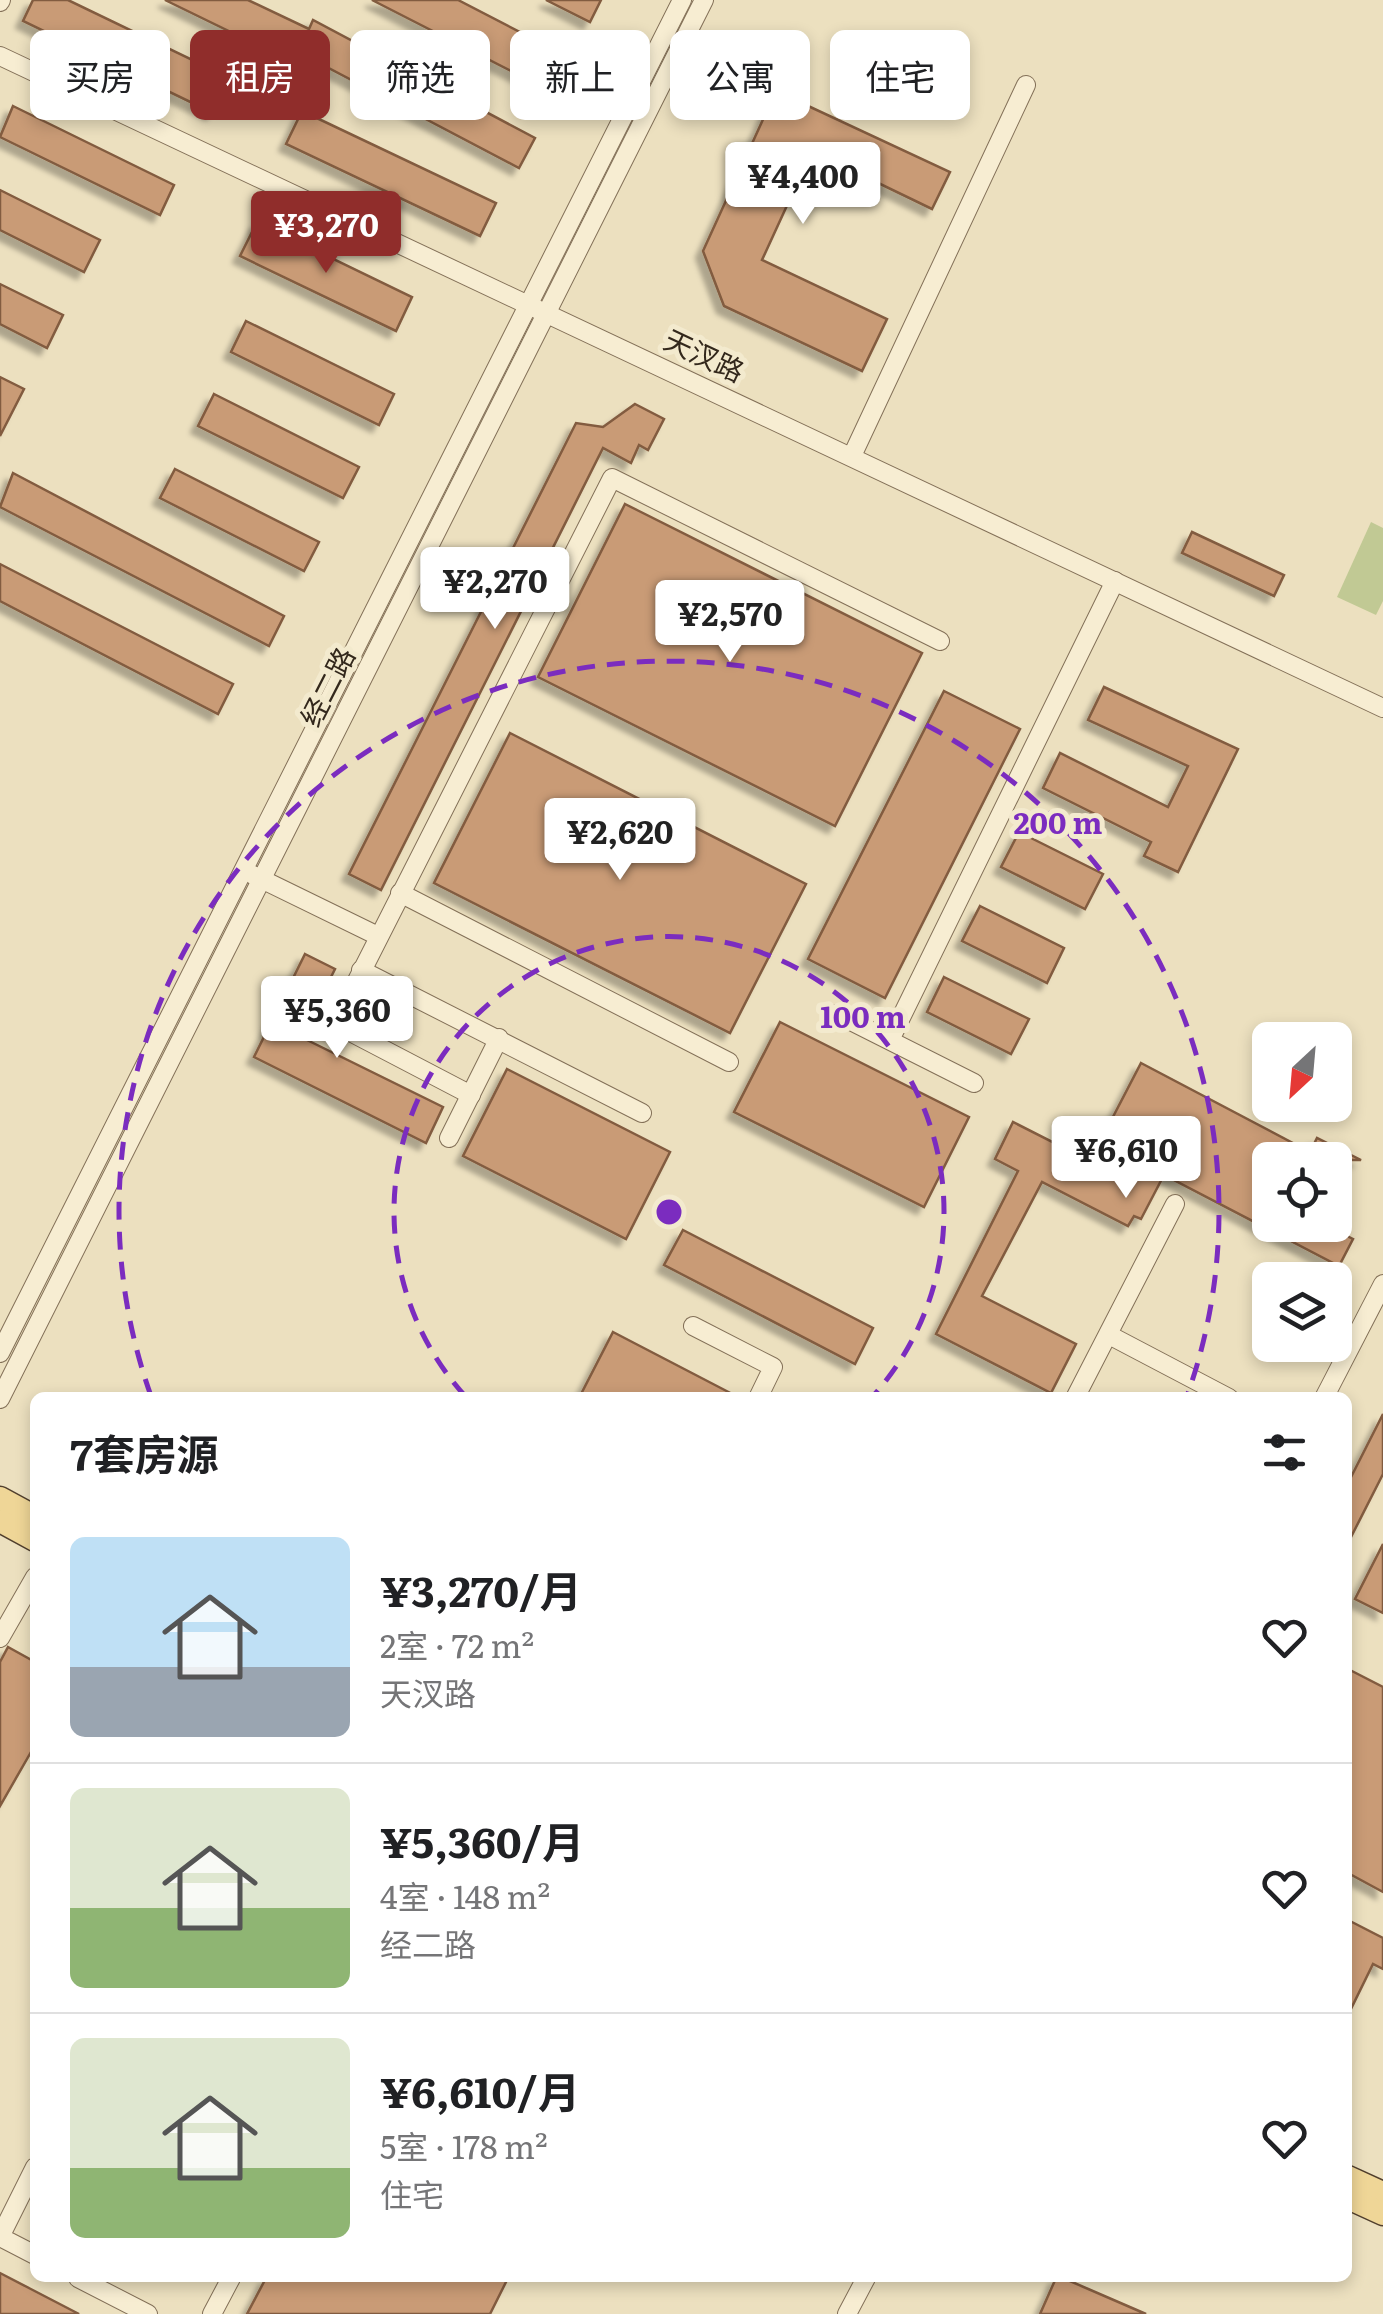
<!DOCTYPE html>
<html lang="zh">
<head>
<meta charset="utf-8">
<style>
	:root { --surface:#fff; --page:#f2f2f2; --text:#202124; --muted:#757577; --line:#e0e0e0; --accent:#902d2b }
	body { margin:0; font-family:Literata,"Noto Sans SC",serif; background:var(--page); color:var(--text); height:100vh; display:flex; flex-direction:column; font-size:38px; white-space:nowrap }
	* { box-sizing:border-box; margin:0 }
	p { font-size:32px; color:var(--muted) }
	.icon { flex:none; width:55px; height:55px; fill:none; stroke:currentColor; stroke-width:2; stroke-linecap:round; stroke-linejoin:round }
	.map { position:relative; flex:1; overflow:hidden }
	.details { position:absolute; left:30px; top:1392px; width:1322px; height:890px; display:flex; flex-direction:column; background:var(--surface); border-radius:15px; box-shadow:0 5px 15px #0003 }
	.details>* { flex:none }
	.banner { position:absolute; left:30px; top:30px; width:1325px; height:90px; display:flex; gap:20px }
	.needle { width:65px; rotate:206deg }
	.fabs { position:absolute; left:1252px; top:1022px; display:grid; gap:20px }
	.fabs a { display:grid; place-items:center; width:100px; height:100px; border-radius:15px; background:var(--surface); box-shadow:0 5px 15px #0003; font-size:50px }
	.price { position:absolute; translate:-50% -85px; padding:0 22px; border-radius:10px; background:#fff; color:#222; font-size:32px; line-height:65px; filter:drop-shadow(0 2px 5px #0008) }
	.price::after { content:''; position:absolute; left:50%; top:60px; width:30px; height:22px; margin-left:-15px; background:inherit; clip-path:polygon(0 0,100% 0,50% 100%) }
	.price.active { background:var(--accent); color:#fff }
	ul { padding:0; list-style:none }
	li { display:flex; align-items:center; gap:30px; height:250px; padding:0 40px }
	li+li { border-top:2px solid var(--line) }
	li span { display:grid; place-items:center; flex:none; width:280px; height:200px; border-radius:15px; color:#555 }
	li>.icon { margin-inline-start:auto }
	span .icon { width:120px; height:120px; fill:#fffc; stroke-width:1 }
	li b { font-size:42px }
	h2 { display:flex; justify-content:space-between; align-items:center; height:120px; padding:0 40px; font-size:42px }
	.tag { padding:0 35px; border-radius:15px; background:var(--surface); box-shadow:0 5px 15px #0003; font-size:35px; line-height:90px }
	.tag.active { background:var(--accent); color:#fff }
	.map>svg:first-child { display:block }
	.green { fill:#c1c994 }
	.building { fill:#c99b76; stroke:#825b3f; stroke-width:2.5; filter:url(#shadow) }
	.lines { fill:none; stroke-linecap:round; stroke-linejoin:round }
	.minor-casing { stroke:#837058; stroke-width:20 }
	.major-casing { stroke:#513f2d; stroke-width:25 }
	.minor { stroke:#f7edd2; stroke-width:18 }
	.major { stroke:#efd697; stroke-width:22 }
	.ring { fill:none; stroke:#7b2cbf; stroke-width:5; stroke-dasharray:18 12 }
	.labels { text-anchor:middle; stroke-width:10; stroke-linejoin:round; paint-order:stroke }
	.street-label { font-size:28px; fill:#33281c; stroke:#f3eace }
	.centre { fill:#7b2cbf; stroke:#f3eace; stroke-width:5 }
	.ring-label { font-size:30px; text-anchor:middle; font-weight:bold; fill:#7b2cbf; stroke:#f3eace; stroke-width:10; stroke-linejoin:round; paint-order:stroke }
</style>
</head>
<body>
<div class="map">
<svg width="1383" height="2314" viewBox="0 0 1383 2314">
	<defs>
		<filter id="shadow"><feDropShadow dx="-7" dy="7" stdDeviation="2.5" flood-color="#0004"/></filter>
	</defs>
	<rect width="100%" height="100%" fill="#ece0bf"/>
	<path class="green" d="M 1371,522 L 1383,528 L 1383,601 L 1376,615 L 1337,597 Z"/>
	<g class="building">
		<path d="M 33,0 L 68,0 L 230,78 L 213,113 L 23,21 Z"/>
		<path d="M 165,0 L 248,0 L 309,29 L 313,20 L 535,138 L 519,168 L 279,42 L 274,53 Z"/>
		<path d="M 372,0 L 458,0 L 574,60 L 556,94 Z"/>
		<path d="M 546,0 L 601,0 L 590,22 Z"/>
		<path d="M 776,91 L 950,172 L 932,209 L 812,151 L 762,260 L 887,319 L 862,371 L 724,306 L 703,251 Z"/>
		<path d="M 13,106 L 174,185 L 160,215 L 0,137 Z"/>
		<path d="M 302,111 L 496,203 L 480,236 L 286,144 Z"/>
		<path d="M 0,190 L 100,240 L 84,272 L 0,230 Z"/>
		<path d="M 257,222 L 412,297 L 396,331 L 240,256 Z"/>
		<path d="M 0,284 L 63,315 L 47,348 L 0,324 Z"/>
		<path d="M 246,321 L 394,394 L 379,425 L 231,352 Z"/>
		<path d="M 0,377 L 24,389 L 0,436 Z"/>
		<path d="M 214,394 L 359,467 L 343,498 L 198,426 Z"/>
		<path d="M 635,404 L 664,419 L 648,450 L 639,445 L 631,463 L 603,448 L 381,890 L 349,874 L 576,423 L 603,427 Z"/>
		<path d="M 175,469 L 319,542 L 304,571 L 160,498 Z"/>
		<path d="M 13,473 L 284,616 L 269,646 L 0,507 Z"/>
		<path d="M 625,504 L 922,653 L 835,826 L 538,677 Z"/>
		<path d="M 1192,532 L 1284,575 L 1274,596 L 1182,553 Z"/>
		<path d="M 0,564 L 233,684 L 218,714 L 0,601 Z"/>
		<path d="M 1104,687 L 1238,749 L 1178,872 L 1144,856 L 1151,842 L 1043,788 L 1060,753 L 1168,807 L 1188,766 L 1088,720 Z"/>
		<path d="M 944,691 L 1020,729 L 885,998 L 808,959 Z"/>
		<path d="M 510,733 L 806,884 L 730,1033 L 434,883 Z"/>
		<path d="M 1019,832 L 1103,874 L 1085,909 L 1001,867 Z"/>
		<path d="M 980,906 L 1064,948 L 1047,983 L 962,941 Z"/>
		<path d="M 305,954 L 335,969 L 301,1037 L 443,1107 L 426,1143 L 254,1057 Z"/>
		<path d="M 944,977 L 1029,1019 L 1011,1054 L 927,1012 Z"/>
		<path d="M 780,1022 L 969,1117 L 924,1207 L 734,1112 Z"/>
		<path d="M 1141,1063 L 1310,1152 L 1317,1138 L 1361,1160 L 1270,1160 L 1270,1225 L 1325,1225 L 1353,1239 L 1339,1266 L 1164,1175 L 1141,1219 L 1134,1216 L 1128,1226 L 1042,1182 L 982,1296 L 1076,1344 L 1051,1393 L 936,1334 L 1018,1171 L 995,1159 L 1013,1122 L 1090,1161 Z"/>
		<path d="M 507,1069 L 670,1152 L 626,1239 L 463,1156 Z"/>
		<path d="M 683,1230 L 873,1328 L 855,1364 L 664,1265 Z"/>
		<path d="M 613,1332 L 740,1398 L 579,1398 Z"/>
		<path d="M 1383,1414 L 1383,1474 L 1348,1543 L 1348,1483 Z"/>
		<path d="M 1383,1544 L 1383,1613 L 1355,1599 Z"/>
		<path d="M 8,1647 L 35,1662 L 35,1745 L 0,1806 L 0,1662 Z"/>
		<path d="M 1348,1669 L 1383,1687 L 1383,1892 L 1348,1873 Z"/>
		<path d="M 1348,1920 L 1383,1938 L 1383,1969 L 1373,1964 L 1348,2015 Z"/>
		<path d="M 0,2273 L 79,2314 L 0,2314 Z"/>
		<path d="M 266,2278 L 508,2278 L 490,2314 L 247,2314 Z"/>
		<path d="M 1056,2278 L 1063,2278 L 1146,2314 L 1040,2314 Z"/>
	</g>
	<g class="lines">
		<g class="minor-casing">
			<g id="minor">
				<path d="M 0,2 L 1,0"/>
				<path d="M 0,56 L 1383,708"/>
				<path d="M 852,456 L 1026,85"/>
				<path d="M 253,875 L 378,936"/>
				<path d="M 400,893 L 729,1062"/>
				<path d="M 361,970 L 642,1113"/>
				<path d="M 837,1014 L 974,1083"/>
				<path d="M 890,1040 L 1115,581"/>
				<path d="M 471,1095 L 335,1024 L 612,478 L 940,641"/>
				<path d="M 449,1138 L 499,1038"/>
				<path d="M 693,1326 L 773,1367 L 758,1398"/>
				<path d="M 1109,1335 L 1229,1398"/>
				<path d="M 0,1353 L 682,0"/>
				<path d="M 1075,1398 L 1175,1204"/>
				<path d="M 1324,1398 L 1383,1284"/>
				<path d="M 0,1399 L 704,0"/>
				<path d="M 0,1638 L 35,1577"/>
				<path d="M 35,2167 L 0,2237 L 35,2255"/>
				<path d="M 78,2278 L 148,2314"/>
				<path d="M 212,2314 L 231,2278"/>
				<path d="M 847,2314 L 866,2278"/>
			</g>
		</g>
		<g class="major-casing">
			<g id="major">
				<path d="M 0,1498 L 35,1517"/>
				<path d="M 0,1521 L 35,1540"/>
				<path d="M 1348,2177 L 1383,2193"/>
				<path d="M 1348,2198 L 1383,2214"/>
			</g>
		</g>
		<use href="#minor" class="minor"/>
		<use href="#major" class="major"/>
	</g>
	<g class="ring">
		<path d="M465 1396A275 275 0 1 1 873 1396"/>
		<path d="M151 1396A550 550 0 1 1 1187 1396"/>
	</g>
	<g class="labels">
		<g class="street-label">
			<text transform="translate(704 356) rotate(25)" y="10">天汊路</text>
			<text transform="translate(328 687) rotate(-63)" y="10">经二路</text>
		</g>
	</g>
	<circle cx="669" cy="1212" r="15" class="centre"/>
	<g class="ring-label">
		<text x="1058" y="834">200 m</text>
		<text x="863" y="1028">100 m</text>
	</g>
</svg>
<div class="fabs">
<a><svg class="needle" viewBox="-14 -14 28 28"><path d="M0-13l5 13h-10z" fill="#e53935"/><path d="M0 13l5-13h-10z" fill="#757577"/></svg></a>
<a><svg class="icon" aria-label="locate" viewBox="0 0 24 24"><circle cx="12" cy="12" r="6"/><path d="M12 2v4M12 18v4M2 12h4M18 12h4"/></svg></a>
<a><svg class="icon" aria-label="layers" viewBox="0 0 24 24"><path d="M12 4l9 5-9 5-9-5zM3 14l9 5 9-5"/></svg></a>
</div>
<b class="price" style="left:803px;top:227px">¥4,400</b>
<b class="price active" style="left:326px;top:276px">¥3,270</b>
<b class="price" style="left:495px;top:632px">¥2,270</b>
<b class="price" style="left:730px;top:665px">¥2,570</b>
<b class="price" style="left:620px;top:883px">¥2,620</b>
<b class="price" style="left:337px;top:1061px">¥5,360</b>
<b class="price" style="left:1126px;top:1201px">¥6,610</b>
<div class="banner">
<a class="tag">买房</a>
<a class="tag active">租房</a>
<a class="tag">筛选</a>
<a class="tag">新上</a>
<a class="tag">公寓</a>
<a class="tag">住宅</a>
</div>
<section class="details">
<h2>7套房源<svg class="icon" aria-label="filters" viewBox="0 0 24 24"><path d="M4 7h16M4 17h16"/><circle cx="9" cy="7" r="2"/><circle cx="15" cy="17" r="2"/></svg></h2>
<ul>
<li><span style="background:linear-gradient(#bfe0f5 65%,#9aa5b1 0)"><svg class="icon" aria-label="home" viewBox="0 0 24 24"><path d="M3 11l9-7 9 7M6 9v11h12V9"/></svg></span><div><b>¥3,270/月</b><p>2室 · 72 m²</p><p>天汊路</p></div><svg class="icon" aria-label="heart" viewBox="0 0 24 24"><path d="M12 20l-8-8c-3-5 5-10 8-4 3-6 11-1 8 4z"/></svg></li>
<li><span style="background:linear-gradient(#dfe7d0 60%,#8fb573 0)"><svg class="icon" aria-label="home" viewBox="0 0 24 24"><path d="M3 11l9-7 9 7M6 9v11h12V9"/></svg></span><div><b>¥5,360/月</b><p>4室 · 148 m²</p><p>经二路</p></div><svg class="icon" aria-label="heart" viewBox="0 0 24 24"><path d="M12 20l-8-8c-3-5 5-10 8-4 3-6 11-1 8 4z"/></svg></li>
<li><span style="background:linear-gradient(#dfe7d0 65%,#8fb573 0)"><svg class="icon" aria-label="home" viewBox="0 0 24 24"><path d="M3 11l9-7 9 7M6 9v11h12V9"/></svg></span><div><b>¥6,610/月</b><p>5室 · 178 m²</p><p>住宅</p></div><svg class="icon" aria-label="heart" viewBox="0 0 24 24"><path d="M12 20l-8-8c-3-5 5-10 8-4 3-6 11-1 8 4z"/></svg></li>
</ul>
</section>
</div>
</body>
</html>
